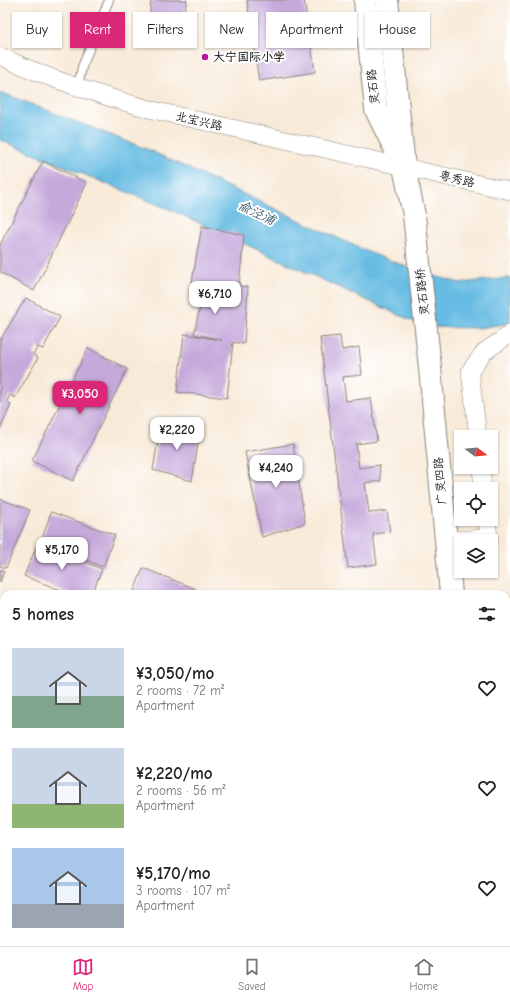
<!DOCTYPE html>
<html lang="en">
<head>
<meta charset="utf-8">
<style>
	:root { --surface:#fff; --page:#f6f6f6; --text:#222; --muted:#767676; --line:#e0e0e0; --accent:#db2777 }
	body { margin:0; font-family:"Comic Neue","LXGW WenKai TC",sans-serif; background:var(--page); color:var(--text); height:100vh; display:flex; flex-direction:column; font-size:15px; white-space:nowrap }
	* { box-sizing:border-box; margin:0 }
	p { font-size:13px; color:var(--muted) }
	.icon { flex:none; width:22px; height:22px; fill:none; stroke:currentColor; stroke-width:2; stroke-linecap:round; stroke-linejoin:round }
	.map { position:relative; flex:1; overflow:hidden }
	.sheet { position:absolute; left:0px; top:590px; width:510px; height:356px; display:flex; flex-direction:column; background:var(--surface); border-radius:12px 12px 0 0; box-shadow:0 1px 3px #0004 }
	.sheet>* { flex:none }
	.banner { position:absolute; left:12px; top:12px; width:486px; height:36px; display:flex; gap:8px }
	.needle { width:26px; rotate:106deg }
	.buttons { position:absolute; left:454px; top:430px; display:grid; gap:8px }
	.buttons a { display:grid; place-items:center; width:44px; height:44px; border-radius:0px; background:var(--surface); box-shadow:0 1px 3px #0004; font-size:20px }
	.price { position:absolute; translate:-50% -34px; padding:0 9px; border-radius:8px; background:#fff; color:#222; font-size:13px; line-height:26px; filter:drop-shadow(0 1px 2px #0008) }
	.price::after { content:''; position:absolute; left:50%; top:24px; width:12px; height:9px; margin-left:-6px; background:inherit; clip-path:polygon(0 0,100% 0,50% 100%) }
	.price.active { background:var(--accent); color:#fff }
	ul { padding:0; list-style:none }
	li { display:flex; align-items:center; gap:12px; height:100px; padding:0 12px }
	li span { display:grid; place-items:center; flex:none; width:112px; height:80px; border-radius:0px; color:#555 }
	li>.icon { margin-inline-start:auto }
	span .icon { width:48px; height:48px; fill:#fffc; stroke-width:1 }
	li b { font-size:17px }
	h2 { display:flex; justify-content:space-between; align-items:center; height:48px; padding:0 12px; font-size:17px }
	.chip { padding:0 14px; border-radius:0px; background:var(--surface); box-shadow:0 1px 3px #0004; font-size:14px; line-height:36px }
	.chip.active { background:var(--accent); color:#fff }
	.dock { display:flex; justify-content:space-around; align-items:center; height:56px; border-top:1px solid var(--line); background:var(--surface); font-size:11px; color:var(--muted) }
	.dock a { display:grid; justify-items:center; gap:2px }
	.dock .active { color:var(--accent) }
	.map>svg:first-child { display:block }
	.water { fill:#66bce3; stroke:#416c80 }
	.building { fill:#c6a9db }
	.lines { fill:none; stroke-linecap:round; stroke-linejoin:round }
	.lane-casing { stroke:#8a837a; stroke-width:10 }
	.street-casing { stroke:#8a837a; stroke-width:18 }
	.secondary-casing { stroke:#8a837a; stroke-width:24 }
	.lane { stroke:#fff; stroke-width:8 }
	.street { stroke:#fff; stroke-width:17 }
	.secondary { stroke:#fff; stroke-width:22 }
	.poi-dot { fill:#b5179e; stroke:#fff; stroke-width:1.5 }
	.labels { text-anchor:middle; stroke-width:4; stroke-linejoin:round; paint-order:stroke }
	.poi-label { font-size:12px; font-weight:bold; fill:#1c1c1c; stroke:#fff; text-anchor:start }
	.street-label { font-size:12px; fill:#1c1c1c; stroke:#fff }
	.water-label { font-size:13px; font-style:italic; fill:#3a5c6c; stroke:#fff }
</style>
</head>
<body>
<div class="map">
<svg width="510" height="946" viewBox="0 0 510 946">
	<rect width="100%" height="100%" fill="#fff"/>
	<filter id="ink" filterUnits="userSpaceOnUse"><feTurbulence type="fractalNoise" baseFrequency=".025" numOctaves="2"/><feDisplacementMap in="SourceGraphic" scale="8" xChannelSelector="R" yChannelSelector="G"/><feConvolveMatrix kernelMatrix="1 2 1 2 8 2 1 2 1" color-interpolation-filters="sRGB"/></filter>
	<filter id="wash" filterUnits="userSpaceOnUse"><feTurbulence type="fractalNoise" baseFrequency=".012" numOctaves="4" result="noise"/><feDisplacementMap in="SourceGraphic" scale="16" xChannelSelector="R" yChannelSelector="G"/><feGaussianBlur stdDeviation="0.9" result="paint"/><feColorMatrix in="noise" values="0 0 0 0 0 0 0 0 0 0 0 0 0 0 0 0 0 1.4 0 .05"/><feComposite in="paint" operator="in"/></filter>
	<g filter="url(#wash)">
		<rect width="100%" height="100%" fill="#f8ead8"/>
		<path class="water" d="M 0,92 L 149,150 L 368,252 L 420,272 L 460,283 L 510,278 L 510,323 L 479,328 L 425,327 L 171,210 L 0,140 Z"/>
		<g id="blocks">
			<g class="building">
				<path d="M 151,0 L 187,0 L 181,27 L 149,22 Z"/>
				<path d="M 247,0 L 304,0 L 315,72 L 259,81 Z"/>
				<path d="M 43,161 L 87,183 L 34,291 L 0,272 L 0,245 Z"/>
				<path d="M 202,226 L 244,235 L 239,286 L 248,287 L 244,344 L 233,342 L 227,398 L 177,392 L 184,334 L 222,340 L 194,334 L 205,283 L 192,282 Z"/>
				<path d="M 26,298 L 60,317 L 43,349 L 38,347 L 33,354 L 38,358 L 15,398 L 10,395 L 7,401 L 11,405 L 0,429 L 0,340 Z"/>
				<path d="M 340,336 L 342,350 L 359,347 L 362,375 L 343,377 L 346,401 L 371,398 L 377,441 L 356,444 L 359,468 L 379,465 L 381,481 L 365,483 L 369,513 L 387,511 L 390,532 L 373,534 L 377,564 L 348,568 L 320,338 Z"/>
				<path d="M 88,348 L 127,369 L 73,481 L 32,461 Z"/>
				<path d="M 161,422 L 200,431 L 192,481 L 153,470 Z"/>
				<path d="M 293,444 L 305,523 L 262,537 L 245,452 Z"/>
				<path d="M 0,499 L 30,510 L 6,568 L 0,566 Z"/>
				<path d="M 51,512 L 115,535 L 103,567 L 41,542 Z"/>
				<path d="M 38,543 L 102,569 L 92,594 L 71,594 L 24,576 Z"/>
				<path d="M 143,568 L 196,589 L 194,594 L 133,594 Z"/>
				<path d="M 0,570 L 4,571 L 0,582 Z"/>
				<path d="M 4,631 L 4,646 L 0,644 L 0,640 Z"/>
				<path d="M 0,648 L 4,649 L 4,685 L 0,684 Z"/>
				<path d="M 0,690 L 4,692 L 4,816 L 0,826 Z"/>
				<path d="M 0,926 L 4,927 L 4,942 L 40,942 L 50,946 L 0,946 Z"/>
				<path d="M 218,942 L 225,942 L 235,946 L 217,946 Z"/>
				<path d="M 379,942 L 413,942 L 414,946 L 372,946 L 372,943 Z"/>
			</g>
		</g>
	</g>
	<g filter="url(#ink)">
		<use href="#blocks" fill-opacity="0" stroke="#8a837a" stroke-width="1"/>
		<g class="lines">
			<g class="lane-casing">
				<path id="lane" d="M 78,87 L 82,67 L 109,0"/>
			</g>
			<g class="street-casing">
				<g id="street">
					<path d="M 0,56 C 49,79 101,96 153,110 L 510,191"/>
					<path d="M 478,437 L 470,371 L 484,352 L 510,334"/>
					<path d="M 481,467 L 483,489"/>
					<path d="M 445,540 L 489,538 L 487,519"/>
					<path d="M 506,656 L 510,656"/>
				</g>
			</g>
			<g class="secondary-casing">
				<g id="secondary">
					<path d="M 365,0 L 376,110 L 398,155"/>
					<path d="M 387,0 L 404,167 L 414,215 L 430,368 L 451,594"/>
					<path d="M 480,942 L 481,946"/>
				</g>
			</g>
			<use href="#lane" class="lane"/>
			<use href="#street" class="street"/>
			<use href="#secondary" class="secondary"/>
		</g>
	</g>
	<circle class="poi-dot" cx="205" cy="57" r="4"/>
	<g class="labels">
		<g class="poi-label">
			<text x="213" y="61">大宁国际小学</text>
		</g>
		<g class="street-label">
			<text transform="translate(373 87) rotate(-96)" y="4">灵石路</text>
			<text transform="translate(199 121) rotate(13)" y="4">北宝兴路</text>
			<text transform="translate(457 179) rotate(13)" y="4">粤秀路</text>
			<text transform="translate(422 292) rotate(-96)" y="4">灵石路桥</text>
			<text transform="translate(440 481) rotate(-95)" y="4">广灵四路</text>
		</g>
		<g class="water-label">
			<text transform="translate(257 212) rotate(26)" y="5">俞泾浦</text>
		</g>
	</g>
</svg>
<div class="buttons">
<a><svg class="needle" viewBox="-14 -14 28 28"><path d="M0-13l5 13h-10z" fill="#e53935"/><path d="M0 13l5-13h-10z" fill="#767676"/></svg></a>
<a><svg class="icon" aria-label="locate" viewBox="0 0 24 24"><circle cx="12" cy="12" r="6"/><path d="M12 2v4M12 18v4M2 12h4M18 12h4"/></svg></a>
<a><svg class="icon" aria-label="layers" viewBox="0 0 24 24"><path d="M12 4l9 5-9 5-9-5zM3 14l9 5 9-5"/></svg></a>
</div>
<b class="price" style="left:215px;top:315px">¥6,710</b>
<b class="price active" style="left:80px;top:415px">¥3,050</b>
<b class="price" style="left:177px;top:451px">¥2,220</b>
<b class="price" style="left:276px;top:489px">¥4,240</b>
<b class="price" style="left:62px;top:571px">¥5,170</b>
<div class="banner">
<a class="chip">Buy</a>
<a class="chip active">Rent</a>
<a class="chip">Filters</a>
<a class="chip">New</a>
<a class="chip">Apartment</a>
<a class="chip">House</a>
</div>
<section class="sheet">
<h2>5 homes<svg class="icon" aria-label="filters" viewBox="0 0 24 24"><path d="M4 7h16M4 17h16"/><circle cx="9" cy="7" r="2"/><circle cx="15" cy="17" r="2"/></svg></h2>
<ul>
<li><span style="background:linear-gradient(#c9d6e8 60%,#7fa58c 0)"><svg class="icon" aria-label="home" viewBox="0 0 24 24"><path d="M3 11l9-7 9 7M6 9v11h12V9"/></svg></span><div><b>¥3,050/mo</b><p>2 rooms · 72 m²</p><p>Apartment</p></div><svg class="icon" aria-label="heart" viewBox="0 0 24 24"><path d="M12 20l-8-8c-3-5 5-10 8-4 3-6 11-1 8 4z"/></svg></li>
<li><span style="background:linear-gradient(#c9d6e8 70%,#8fb573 0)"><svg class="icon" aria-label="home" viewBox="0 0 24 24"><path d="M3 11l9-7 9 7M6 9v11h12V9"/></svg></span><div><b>¥2,220/mo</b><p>2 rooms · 56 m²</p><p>Apartment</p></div><svg class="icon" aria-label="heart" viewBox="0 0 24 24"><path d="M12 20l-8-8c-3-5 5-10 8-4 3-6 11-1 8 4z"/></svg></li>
<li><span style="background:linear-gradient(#a9c7e8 70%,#9aa5b1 0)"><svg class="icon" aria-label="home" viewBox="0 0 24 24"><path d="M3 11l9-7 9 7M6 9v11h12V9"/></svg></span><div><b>¥5,170/mo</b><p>3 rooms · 107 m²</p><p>Apartment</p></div><svg class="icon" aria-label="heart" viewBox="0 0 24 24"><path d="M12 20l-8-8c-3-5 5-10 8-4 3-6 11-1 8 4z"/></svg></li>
</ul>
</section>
</div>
<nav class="dock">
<a class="active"><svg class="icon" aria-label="map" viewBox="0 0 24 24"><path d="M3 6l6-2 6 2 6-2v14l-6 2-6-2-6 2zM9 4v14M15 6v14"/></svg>Map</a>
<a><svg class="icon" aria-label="saved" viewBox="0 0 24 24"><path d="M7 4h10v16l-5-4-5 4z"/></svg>Saved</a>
<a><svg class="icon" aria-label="home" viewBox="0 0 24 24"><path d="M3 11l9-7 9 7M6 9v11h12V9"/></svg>Home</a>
</nav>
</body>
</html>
